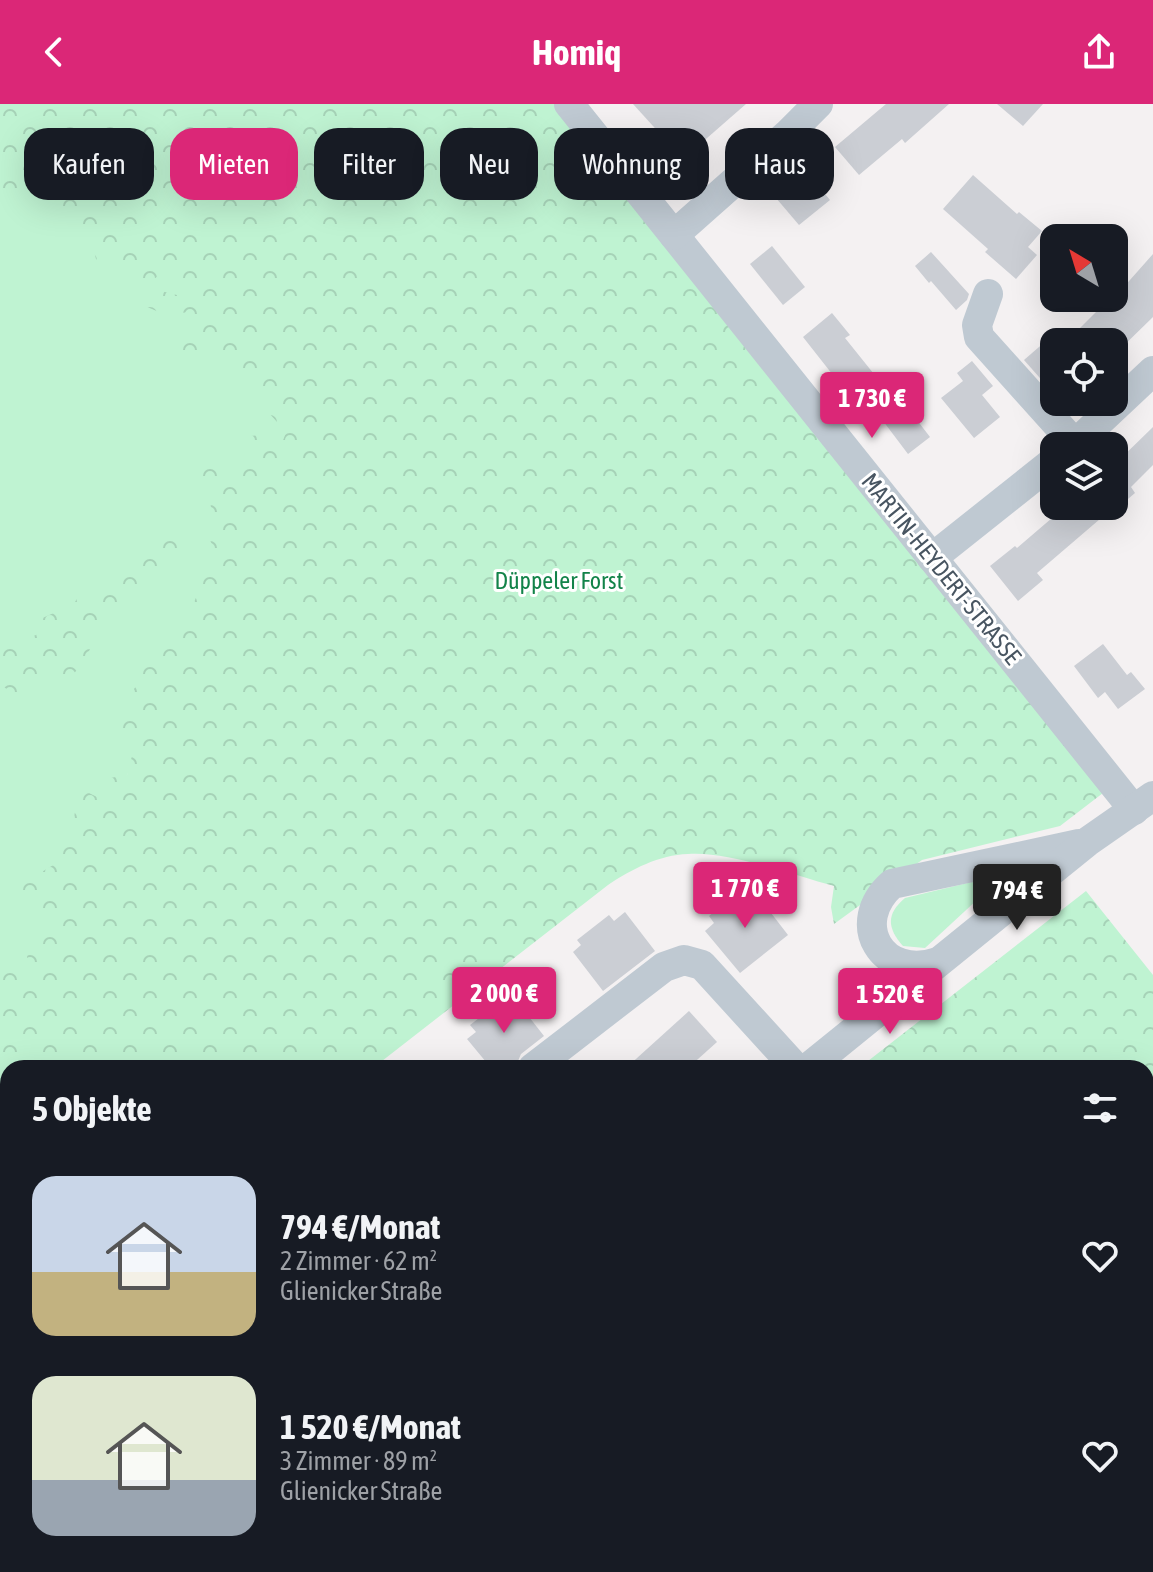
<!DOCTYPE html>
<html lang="de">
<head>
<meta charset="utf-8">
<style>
	:root { --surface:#171b24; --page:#20242c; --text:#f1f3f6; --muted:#9ea1a6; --accent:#db2777 }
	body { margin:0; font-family:"Asap Condensed",sans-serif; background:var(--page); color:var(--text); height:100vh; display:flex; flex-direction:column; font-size:30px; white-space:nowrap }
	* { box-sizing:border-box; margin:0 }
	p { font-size:26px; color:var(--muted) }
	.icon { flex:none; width:44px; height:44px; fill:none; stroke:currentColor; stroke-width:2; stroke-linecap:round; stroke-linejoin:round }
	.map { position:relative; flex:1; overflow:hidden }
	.drawer { position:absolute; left:0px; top:956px; width:1154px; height:512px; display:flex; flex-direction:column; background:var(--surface); border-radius:24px 24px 0 0; box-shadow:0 8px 32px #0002 }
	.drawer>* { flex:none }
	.top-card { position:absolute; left:24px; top:24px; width:1106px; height:72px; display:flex; gap:16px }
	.needle { width:52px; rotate:322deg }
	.controls { position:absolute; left:1040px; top:120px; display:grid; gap:16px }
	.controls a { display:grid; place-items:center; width:88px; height:88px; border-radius:16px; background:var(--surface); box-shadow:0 8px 32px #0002; font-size:40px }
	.price { position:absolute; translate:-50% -68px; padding:0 18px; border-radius:8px; background:var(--accent); color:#fff; font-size:26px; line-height:52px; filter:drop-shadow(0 2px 4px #0008) }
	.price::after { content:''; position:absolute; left:50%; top:48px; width:24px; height:18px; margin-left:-12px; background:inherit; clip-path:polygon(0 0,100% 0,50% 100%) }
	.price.current { background:#222; color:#fff }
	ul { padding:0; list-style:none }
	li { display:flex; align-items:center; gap:24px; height:200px; padding:0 32px }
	li span { display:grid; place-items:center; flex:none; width:224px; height:160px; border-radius:24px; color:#555 }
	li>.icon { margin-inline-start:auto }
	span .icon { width:96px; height:96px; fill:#fffc; stroke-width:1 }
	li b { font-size:34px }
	h2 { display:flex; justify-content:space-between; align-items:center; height:96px; padding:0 32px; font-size:34px }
	.pill { padding:0 28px; border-radius:24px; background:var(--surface); box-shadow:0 8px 32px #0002; font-size:28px; line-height:72px }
	.pill.current { background:var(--accent); color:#fff }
	header { display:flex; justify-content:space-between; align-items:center; height:104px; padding:0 32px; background:var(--accent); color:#fff; font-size:36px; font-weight:700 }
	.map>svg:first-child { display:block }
	.commercial { fill:#fdf8ec }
	.green { fill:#bff3d2 }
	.forest { fill:url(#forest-crowns) }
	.building { fill:#cbced4 }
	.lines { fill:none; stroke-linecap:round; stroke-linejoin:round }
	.minor { stroke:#bfc9d2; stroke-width:30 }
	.labels { text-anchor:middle; stroke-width:6; stroke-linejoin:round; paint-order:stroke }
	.street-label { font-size:24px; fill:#485561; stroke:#fff }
	.park-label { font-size:24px; fill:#128349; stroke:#fff }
</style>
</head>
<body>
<header><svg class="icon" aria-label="back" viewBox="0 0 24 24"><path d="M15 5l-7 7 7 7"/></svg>Homiq<svg class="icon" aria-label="share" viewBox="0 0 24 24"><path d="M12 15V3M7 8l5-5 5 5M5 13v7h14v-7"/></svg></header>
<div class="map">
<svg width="1153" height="1468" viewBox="0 0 1153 1468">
	<defs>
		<pattern id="forest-crowns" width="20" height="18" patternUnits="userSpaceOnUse" patternTransform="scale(2)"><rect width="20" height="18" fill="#bff3d2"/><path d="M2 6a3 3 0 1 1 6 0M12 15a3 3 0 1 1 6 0" fill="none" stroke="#a6d2b7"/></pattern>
	</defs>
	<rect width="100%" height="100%" fill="#f4f1f2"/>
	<path class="commercial" d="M 1153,1151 L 1153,1468 L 0,1468 L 0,1265 L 8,1257 L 8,1460 L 1146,1460 L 1146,1157 Z"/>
	<g class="green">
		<path d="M 0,0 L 12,0 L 325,291 L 0,915 Z"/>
		<path d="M 1005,770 L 925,844 L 903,842 C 887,824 886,810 905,794 Z"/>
		<path d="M 127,1460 L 159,1460 L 170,1468 L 121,1468 Z"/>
	</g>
	<g class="forest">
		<path d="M 0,0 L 554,0 L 1103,689 L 1060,722 L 922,756 L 834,820 L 831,803 L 834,782 C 793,771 729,747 688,750 C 659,751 632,765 608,781 L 373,964 L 8,964 L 8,1257 L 0,1265 L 0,867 L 4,861 L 28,861 L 27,853 L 42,815 L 20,796 L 20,781 L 60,757 L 46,749 L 71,733 L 77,695 L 87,688 L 101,695 L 110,674 L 127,671 L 133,648 L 125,633 L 118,635 L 118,608 L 141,575 L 142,567 L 166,529 L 195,496 L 215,447 L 205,425 L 213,418 L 209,389 L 195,381 L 200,360 L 246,355 L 252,351 L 250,332 L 260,331 L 279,346 L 290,319 L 278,319 L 246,284 L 242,268 L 234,264 L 226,269 L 225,257 L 200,252 L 189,269 L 181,242 L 192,207 L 168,212 L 145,202 L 161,187 L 193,195 L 196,188 L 182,178 L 175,158 L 153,176 L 134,178 L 96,155 L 87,120 L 78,125 L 53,92 L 0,86 Z"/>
		<path d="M 180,425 L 189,441 L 152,486 L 100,522 L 82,563 L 65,575 L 44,574 L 16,592 L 0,580 L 0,548 L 7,542 L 36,531 L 38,516 L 74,500 L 83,483 L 95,485 L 142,455 L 153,440 L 152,428 Z"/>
		<path d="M 1086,787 L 1153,871 L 1153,1079 L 1146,1087 L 1146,964 L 859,964 Z"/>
		<path d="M 1153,1165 L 1153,1311 L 1146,1303 L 1146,1170 Z"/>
		<path d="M 1153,1384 L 1153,1468 L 1102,1468 L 1096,1460 L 1146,1460 L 1146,1386 Z"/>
	</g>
	<g class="building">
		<path d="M 633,0 L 746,0 L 683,55 Z"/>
		<path d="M 886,0 L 949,0 L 905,39 L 902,35 L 859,71 L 835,43 Z"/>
		<path d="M 997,0 L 1043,0 L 1023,22 Z"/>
		<path d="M 807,68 L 830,96 L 799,121 L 776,94 Z"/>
		<path d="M 973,71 L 1017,110 L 1019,108 L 1042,127 L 1028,143 L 1037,151 L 1016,175 L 985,148 L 988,145 L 943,105 Z"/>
		<path d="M 772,142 L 805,183 L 783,201 L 750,160 Z"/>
		<path d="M 931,148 L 969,190 L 967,196 L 956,206 L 931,177 L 929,179 L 915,162 Z"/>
		<path d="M 1153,150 L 1153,213 L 1114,251 L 1114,238 L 1066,238 L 1108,196 L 1114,194 Z"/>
		<path d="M 832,209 L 850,231 L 845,234 L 906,310 L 910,307 L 930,333 L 908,350 L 871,301 L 862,308 L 803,233 Z"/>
		<path d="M 1054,230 L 1054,290 L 1024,256 Z"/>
		<path d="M 972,257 L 993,282 L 982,291 L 1000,313 L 974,334 L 941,294 L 963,277 L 957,269 Z"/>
		<path d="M 1153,323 L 1153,361 L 1131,383 L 1135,389 L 1114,407 L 1114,403 L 1037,469 L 1043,476 L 1018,497 L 990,462 L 1015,442 L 1017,444 L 1066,402 L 1114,402 L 1114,361 Z"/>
		<path d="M 1103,540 L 1127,571 L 1131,568 L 1145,585 L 1118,605 L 1105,588 L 1098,594 L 1074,562 Z"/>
		<path d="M 739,787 L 745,794 L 754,787 L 788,831 L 740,869 L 705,827 L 714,819 L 709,812 Z"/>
		<path d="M 625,808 L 655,847 L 603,887 L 573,848 L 581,841 L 577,836 L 609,811 L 614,817 Z"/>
		<path d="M 515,895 L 544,932 L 521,950 L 515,964 L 491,964 L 467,935 L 476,928 L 470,921 L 501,897 L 506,903 Z"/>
		<path d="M 689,907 L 717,938 L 688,964 L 626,964 Z"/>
	</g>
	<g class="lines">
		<g class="minor">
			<path d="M 569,0 L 1134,706"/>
			<path d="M 674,131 L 788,30 L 818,0"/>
			<path d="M 988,190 L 977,221 L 979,233 L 1075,340"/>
			<path d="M 1073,342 L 1153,267"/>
			<path d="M 932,454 L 1054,357"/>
			<path d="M 938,858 C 882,877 848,819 892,780 L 1079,740"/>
			<path d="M 533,964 L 664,863 L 684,856 L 702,861 L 796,964"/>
			<path d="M 808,964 L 1087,738 L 1153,692"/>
			<path d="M 973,1460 L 980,1468"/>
			<path d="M 334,1468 L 341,1460"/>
			<path d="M 783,1468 L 793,1460"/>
		</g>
	</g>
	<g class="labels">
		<g class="street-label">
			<text transform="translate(941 465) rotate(51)" y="8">MARTIN-HEYDERT-STRASSE</text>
		</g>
		<g class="park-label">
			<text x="559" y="485">Düppeler Forst</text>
		</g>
	</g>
</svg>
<div class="controls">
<a><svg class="needle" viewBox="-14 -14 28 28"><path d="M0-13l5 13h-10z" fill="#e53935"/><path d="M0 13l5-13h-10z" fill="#9ea1a6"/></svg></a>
<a><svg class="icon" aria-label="locate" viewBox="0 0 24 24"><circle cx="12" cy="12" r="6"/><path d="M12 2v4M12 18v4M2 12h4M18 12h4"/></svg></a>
<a><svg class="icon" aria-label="layers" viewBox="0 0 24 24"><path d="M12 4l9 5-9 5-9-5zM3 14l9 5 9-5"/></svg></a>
</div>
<b class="price" style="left:872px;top:336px">1 730 €</b>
<b class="price" style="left:745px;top:826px">1 770 €</b>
<b class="price current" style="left:1017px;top:828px">794 €</b>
<b class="price" style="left:504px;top:931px">2 000 €</b>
<b class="price" style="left:890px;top:932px">1 520 €</b>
<div class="top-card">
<a class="pill">Kaufen</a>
<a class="pill current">Mieten</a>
<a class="pill">Filter</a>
<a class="pill">Neu</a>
<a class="pill">Wohnung</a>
<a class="pill">Haus</a>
</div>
<section class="drawer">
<h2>5 Objekte<svg class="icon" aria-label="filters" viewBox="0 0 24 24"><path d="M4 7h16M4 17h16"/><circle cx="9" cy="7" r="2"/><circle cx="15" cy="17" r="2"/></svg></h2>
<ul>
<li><span style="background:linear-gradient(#c9d6e8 60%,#c2b280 0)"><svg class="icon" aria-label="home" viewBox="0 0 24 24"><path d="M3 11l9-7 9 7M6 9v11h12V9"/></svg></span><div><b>794 €/Monat</b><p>2 Zimmer · 62 m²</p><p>Glienicker Straße</p></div><svg class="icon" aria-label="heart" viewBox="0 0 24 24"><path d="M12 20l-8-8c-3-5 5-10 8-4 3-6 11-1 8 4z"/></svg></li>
<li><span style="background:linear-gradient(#dfe7d0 65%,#9aa5b1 0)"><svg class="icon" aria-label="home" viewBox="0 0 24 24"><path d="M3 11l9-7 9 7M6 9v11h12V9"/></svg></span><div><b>1 520 €/Monat</b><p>3 Zimmer · 89 m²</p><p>Glienicker Straße</p></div><svg class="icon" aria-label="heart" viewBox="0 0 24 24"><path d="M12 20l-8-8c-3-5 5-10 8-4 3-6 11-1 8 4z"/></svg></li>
</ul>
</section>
</div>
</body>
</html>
